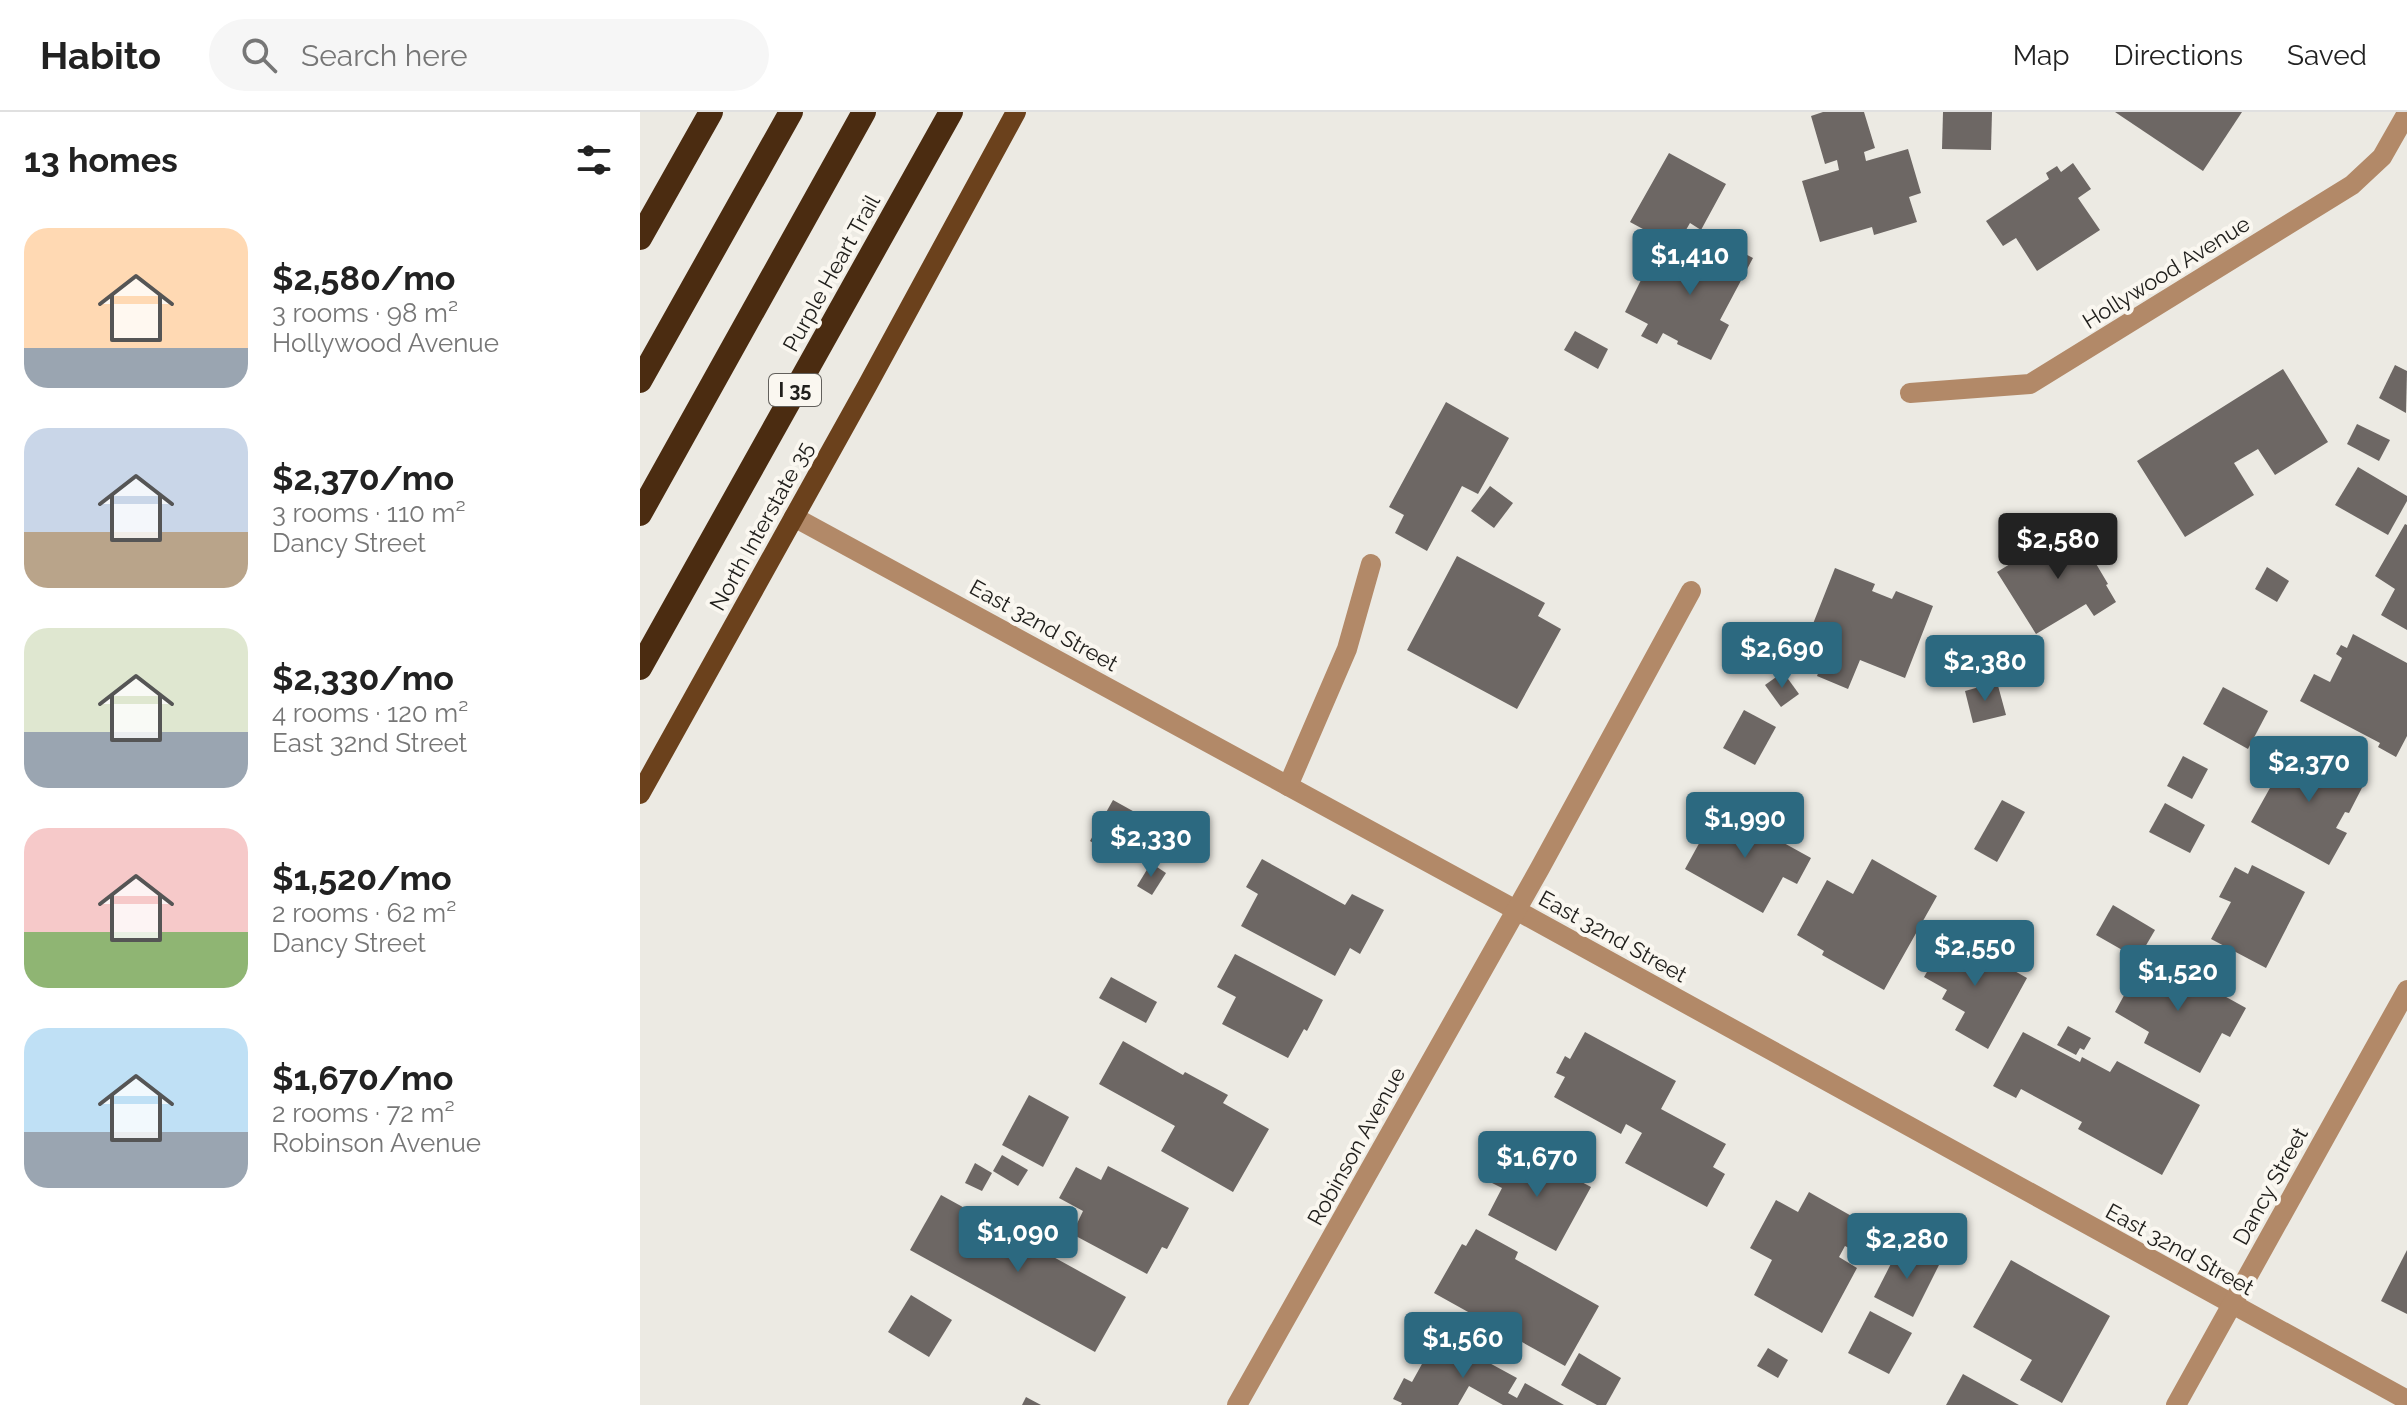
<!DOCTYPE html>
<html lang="en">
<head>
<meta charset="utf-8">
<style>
	:root { --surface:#fff; --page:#f6f6f6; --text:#222; --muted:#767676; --line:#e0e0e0; --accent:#2c6980 }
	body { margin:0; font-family:Raleway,sans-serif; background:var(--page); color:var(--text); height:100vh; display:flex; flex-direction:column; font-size:30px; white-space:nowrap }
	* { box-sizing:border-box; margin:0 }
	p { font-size:26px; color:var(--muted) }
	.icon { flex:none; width:44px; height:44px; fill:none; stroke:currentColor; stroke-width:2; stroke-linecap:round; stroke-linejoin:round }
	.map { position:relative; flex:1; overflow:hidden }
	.details { display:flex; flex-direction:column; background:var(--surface); width:640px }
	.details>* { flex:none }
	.price { position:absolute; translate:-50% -68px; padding:0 18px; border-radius:8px; background:var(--accent); color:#fff; font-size:26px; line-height:52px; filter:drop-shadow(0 2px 4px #0008) }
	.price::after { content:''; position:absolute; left:50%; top:48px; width:24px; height:18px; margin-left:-12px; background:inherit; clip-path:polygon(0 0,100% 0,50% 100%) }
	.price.selected { background:#222; color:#fff }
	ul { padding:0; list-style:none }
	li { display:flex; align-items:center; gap:24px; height:200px; padding:0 24px }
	li span { display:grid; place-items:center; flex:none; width:224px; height:160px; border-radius:24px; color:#555 }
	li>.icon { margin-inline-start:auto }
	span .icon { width:96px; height:96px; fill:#fffc; stroke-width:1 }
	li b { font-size:34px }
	h2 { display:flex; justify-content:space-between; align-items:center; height:96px; padding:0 24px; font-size:34px }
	header { display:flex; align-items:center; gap:48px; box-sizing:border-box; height:112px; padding:0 40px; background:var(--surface); border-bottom:2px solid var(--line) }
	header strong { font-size:38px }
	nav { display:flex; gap:44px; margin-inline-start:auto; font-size:28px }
	.search { width:560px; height:72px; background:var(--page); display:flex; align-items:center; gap:20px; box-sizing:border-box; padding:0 28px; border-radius:44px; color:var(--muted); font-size:30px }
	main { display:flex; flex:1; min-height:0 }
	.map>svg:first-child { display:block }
	.building { fill:#6d6764 }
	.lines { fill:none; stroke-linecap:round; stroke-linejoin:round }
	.minor { stroke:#b28968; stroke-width:20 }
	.major { stroke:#6b411c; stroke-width:20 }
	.highway { stroke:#4b2c11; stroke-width:24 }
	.labels { text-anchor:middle; stroke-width:8; stroke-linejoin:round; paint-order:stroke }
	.shield { fill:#faf7f0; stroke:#62605c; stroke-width:2 }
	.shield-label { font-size:20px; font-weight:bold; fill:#21201d }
	.street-label { font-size:22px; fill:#21201d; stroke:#faf7f0 }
</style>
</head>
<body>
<header>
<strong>Habito</strong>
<div class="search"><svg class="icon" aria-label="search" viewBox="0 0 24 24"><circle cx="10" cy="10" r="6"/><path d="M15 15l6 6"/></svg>Search here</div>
<nav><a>Map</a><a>Directions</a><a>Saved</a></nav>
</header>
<main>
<section class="details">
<h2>13 homes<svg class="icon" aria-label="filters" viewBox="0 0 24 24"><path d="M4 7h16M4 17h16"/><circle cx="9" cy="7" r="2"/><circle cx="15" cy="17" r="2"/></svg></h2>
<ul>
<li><span style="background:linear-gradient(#ffd9b3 75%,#9aa5b1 0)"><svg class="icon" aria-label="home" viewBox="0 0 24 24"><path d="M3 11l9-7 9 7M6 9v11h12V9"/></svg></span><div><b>$2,580/mo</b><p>3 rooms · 98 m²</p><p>Hollywood Avenue</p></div></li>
<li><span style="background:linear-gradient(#c9d6e8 65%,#b9a48a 0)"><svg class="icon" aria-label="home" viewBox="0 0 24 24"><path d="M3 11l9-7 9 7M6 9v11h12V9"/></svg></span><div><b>$2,370/mo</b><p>3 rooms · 110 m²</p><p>Dancy Street</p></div></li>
<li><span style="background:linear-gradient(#dfe7d0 65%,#9aa5b1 0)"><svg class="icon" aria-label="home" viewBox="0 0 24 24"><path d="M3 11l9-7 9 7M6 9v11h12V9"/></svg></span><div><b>$2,330/mo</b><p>4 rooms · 120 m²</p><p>East 32nd Street</p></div></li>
<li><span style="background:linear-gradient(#f6c9c9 65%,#8fb573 0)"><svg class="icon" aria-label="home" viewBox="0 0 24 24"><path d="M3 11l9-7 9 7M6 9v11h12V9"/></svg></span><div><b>$1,520/mo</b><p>2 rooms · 62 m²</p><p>Dancy Street</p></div></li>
<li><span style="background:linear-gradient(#bfe0f5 65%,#9aa5b1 0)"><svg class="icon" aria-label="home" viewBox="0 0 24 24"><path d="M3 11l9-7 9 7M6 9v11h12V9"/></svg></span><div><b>$1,670/mo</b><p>2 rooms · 72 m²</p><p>Robinson Avenue</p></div></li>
</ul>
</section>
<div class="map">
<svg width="1767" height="1293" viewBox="0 0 1767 1293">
	<rect width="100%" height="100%" fill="#eceae3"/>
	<g class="building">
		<path d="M 1183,0 L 1224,0 L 1235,36 L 1224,40 L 1226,49 L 1268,37 L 1281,81 L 1269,85 L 1277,110 L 1234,123 L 1232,115 L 1180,130 L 1162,69 L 1199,58 L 1197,48 L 1185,52 L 1171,4 Z"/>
		<path d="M 1303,0 L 1352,0 L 1351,38 L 1302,37 Z"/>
		<path d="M 1475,0 L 1602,0 L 1563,59 Z"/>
		<path d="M 1029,41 L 1086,72 L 1061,118 L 1050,111 L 1036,135 L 990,110 Z"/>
		<path d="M 1433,51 L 1451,77 L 1438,86 L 1460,118 L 1397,159 L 1376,126 L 1363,134 L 1346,109 L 1409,67 L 1406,61 L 1417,54 L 1421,60 Z"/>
		<path d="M 1071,124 L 1113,146 L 1080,208 L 1089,213 L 1071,248 L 1037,232 L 1038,229 L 1023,221 L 1017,232 L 1001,224 L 1008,212 L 985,200 L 1015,140 L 1053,159 Z"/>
		<path d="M 935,219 L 968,237 L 958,257 L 924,238 Z"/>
		<path d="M 1755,253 L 1767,259 L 1766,301 L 1739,286 Z"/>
		<path d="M 1643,257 L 1688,330 L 1635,363 L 1618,337 L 1594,351 L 1614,383 L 1545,425 L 1497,349 Z"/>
		<path d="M 806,290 L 869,326 L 838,382 L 822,374 L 787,439 L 755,421 L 764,403 L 749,395 Z"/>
		<path d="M 1717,312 L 1750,328 L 1739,349 L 1707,332 Z"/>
		<path d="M 1718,355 L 1767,384 L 1767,389 L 1748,423 L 1695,393 Z"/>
		<path d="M 850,374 L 873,391 L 854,416 L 831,399 Z"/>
		<path d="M 1765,412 L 1767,413 L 1767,518 L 1741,503 L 1755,477 L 1735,464 Z"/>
		<path d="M 1446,417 L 1463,445 L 1455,450 L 1468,472 L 1466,473 L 1476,490 L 1454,504 L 1446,492 L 1396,522 L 1357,460 L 1419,422 L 1425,431 Z"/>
		<path d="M 817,444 L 905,491 L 898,504 L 921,517 L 877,597 L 767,538 Z"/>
		<path d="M 1627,455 L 1649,469 L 1637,490 L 1615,477 Z"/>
		<path d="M 1195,456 L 1235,472 L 1232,479 L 1252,487 L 1256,479 L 1293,494 L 1265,566 L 1220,548 L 1208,577 L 1177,564 L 1188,536 L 1167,527 Z"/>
		<path d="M 1713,522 L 1767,551 L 1767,624 L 1756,645 L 1738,635 L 1740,631 L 1660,589 L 1674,562 L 1690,570 L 1702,546 L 1696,542 L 1701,533 L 1707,536 Z"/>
		<path d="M 1143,560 L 1159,582 L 1141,595 L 1125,573 Z"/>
		<path d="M 1357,570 L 1366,603 L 1333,611 L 1325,579 Z"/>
		<path d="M 1583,575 L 1628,599 L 1608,637 L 1563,612 Z"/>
		<path d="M 1104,598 L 1136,615 L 1115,653 L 1083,636 Z"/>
		<path d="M 1655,631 L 1725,670 L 1709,701 L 1705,700 L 1696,716 L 1707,721 L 1689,753 L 1611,710 Z"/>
		<path d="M 1543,644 L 1568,657 L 1552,687 L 1527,674 Z"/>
		<path d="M 473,688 L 500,703 L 477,745 L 450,729 Z"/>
		<path d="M 1362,688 L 1385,700 L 1357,750 L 1334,737 Z"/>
		<path d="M 1525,691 L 1565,713 L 1550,741 L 1509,720 Z"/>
		<path d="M 1079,695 L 1171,746 L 1157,772 L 1143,765 L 1123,801 L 1045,757 Z"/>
		<path d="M 622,747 L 705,793 L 712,782 L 744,798 L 720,842 L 710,836 L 695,864 L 601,814 L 618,782 L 606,775 Z"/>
		<path d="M 1232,747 L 1297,784 L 1244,878 L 1182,843 L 1184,839 L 1157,823 L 1187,768 L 1213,782 Z"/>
		<path d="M 511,751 L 526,761 L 512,783 L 497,774 Z"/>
		<path d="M 1612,753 L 1665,780 L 1626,856 L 1571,827 L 1591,790 L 1579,785 L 1595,755 L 1608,762 Z"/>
		<path d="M 1473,793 L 1515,818 L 1498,847 L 1456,823 Z"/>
		<path d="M 1309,822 L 1387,866 L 1348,937 L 1315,918 L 1325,900 L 1302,887 L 1307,878 L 1284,865 Z"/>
		<path d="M 1507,841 L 1606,896 L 1590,925 L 1582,921 L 1560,961 L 1504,931 L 1509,920 L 1475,900 Z"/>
		<path d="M 595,842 L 683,888 L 667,919 L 664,917 L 648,946 L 582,912 L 596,885 L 577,875 Z"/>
		<path d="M 471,865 L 517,890 L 506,911 L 459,886 Z"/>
		<path d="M 1428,914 L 1451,926 L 1444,938 L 1440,936 L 1436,943 L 1417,933 Z"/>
		<path d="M 945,920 L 1036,969 L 1021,997 L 1086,1032 L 1073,1055 L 1085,1062 L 1067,1095 L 985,1051 L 1002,1021 L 986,1012 L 981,1022 L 914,985 L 925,965 L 916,961 L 925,944 L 930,947 Z"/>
		<path d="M 1383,920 L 1440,950 L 1442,945 L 1470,960 L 1477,949 L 1560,993 L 1522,1063 L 1438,1017 L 1442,1010 L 1381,977 L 1376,986 L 1353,974 Z"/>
		<path d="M 483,929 L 543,963 L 545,960 L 588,983 L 583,991 L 629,1017 L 593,1080 L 521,1039 L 535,1014 L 459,972 Z"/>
		<path d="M 389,983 L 429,1005 L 403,1055 L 362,1033 Z"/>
		<path d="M 882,1038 L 951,1075 L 916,1139 L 848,1103 L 862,1076 L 848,1069 L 859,1050 L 872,1057 Z"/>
		<path d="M 362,1043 L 388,1058 L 378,1074 L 353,1059 Z"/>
		<path d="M 335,1051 L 352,1061 L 342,1079 L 325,1071 Z"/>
		<path d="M 468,1054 L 549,1096 L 527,1137 L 522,1135 L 507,1162 L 432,1122 L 443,1099 L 419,1086 L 436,1055 L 461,1068 Z"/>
		<path d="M 1169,1080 L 1238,1119 L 1224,1144 L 1205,1134 L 1199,1145 L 1217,1156 L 1182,1221 L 1114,1183 L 1132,1148 L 1110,1136 L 1136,1088 L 1158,1100 Z"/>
		<path d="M 301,1083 L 486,1185 L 455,1240 L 270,1138 Z"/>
		<path d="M 836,1117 L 878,1140 L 875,1147 L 959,1194 L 925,1254 L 794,1181 L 822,1132 L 826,1134 Z"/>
		<path d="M 1260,1134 L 1299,1153 L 1273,1205 L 1234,1185 Z"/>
		<path d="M 1767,1138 L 1767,1202 L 1741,1189 Z"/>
		<path d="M 1371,1148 L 1470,1204 L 1422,1291 L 1380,1268 L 1392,1248 L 1333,1215 Z"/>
		<path d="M 271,1183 L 312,1208 L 289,1245 L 248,1220 Z"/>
		<path d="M 1230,1199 L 1272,1221 L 1249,1262 L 1208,1241 Z"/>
		<path d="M 798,1223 L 877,1266 L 868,1281 L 877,1286 L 885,1271 L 924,1293 L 863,1293 L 829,1274 L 818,1293 L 761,1293 L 762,1291 L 753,1287 L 764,1266 L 772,1270 Z"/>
		<path d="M 1128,1236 L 1148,1248 L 1138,1266 L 1117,1254 Z"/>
		<path d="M 939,1241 L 981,1266 L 966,1293 L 957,1293 L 921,1273 Z"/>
		<path d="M 1323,1262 L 1379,1293 L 1306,1293 Z"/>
		<path d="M 386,1285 L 401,1293 L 382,1293 Z"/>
	</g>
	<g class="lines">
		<g class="minor">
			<path d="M 1270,281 L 1390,272 L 1712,73 L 1742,45 L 1767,1"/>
			<path d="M 154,405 L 876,798 L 1767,1288"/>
			<path d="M 648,674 L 707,537 L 731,452"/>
			<path d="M 597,1293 L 900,756 L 1051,479"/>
			<path d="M 1536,1293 L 1767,878"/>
		</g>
		<path class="major" d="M 0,682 L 227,274 L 376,0"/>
		<g class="highway">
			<path d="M 0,126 L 71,0"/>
			<path d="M 0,269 L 151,0"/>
			<path d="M 0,402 L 224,0"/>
			<path d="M 0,556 L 311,0"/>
		</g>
	</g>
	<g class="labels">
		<rect class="shield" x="129" y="262" width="52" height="32" rx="6"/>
		<g class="shield-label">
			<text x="155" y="285">I 35</text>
		</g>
		<g class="street-label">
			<text transform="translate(1526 160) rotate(-32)" y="8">Hollywood Avenue</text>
			<text transform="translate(191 161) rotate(-61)" y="8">Purple Heart Trail</text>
			<text transform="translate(121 414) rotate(-61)" y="8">North Interstate 35</text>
			<text transform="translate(404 513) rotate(29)" y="8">East 32nd Street</text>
			<text transform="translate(973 824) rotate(29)" y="8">East 32nd Street</text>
			<text transform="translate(716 1034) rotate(-61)" y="8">Robinson Avenue</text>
			<text transform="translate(1630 1074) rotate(-61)" y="8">Dancy Street</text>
			<text transform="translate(1540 1137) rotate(29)" y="8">East 32nd Street</text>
		</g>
	</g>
</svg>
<b class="price" style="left:1050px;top:185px">$1,410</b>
<b class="price selected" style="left:1418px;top:469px">$2,580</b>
<b class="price" style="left:1142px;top:578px">$2,690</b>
<b class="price" style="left:1345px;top:591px">$2,380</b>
<b class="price" style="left:1669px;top:692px">$2,370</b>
<b class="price" style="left:1105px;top:748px">$1,990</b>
<b class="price" style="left:511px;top:767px">$2,330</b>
<b class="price" style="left:1335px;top:876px">$2,550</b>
<b class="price" style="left:1538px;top:901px">$1,520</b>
<b class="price" style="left:897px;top:1087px">$1,670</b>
<b class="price" style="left:378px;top:1162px">$1,090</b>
<b class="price" style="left:1267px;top:1169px">$2,280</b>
<b class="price" style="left:823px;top:1268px">$1,560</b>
</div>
</main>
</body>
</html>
